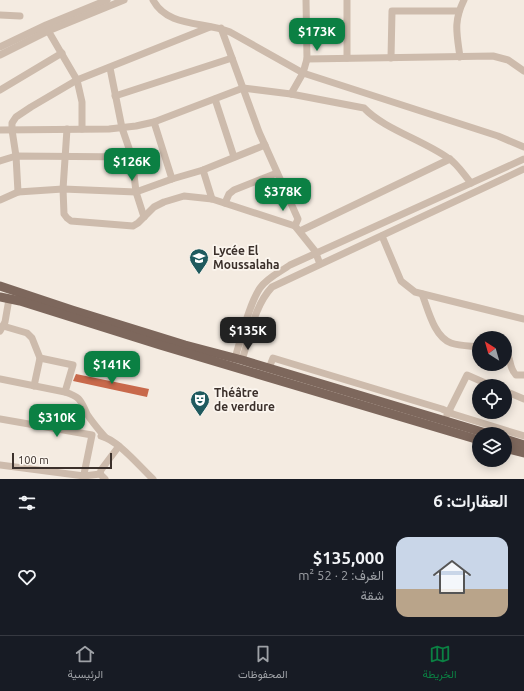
<!DOCTYPE html>
<html lang="ar">
<head>
<meta charset="utf-8">
<style>
	:root { --surface:#171b24; --page:#20242c; --text:#f1f3f6; --muted:#9ea1a6; --line:#363941; --accent:#0b8043 }
	body { margin:0; font-family:Ubuntu,Vazirmatn,sans-serif; background:var(--page); color:var(--text); direction:rtl; height:100vh; display:flex; flex-direction:column; font-size:15px; white-space:nowrap }
	* { box-sizing:border-box; margin:0 }
	p { font-size:13px; color:var(--muted) }
	.icon { flex:none; width:22px; height:22px; fill:none; stroke:currentColor; stroke-width:2; stroke-linecap:round; stroke-linejoin:round }
	.map { position:relative; height:479px; overflow:hidden; direction:ltr }
	.drawer { display:flex; flex-direction:column; background:var(--surface); flex:1 }
	.drawer>* { flex:none }
	.needle { width:26px; rotate:323deg }
	.tools { position:absolute; left:472px; top:331px; display:grid; gap:8px }
	.tools a { display:grid; place-items:center; width:40px; height:40px; border-radius:50%; background:var(--surface); box-shadow:0 2px 10px #0003; font-size:20px }
	.scale { position:absolute; left:12px; bottom:10px; width:100px; box-sizing:border-box; padding-left:4px; border:2px solid #3b302b; border-top:0; font-size:11px; line-height:14px; white-space:nowrap; color:#3b302b; -webkit-text-stroke:3px #fbf5ee; paint-order:stroke }
	.price { position:absolute; translate:-50% -34px; padding:0 9px; border-radius:8px; background:var(--accent); color:#fff; font-size:13px; line-height:26px; filter:drop-shadow(0 1px 2px #0008) }
	.price::after { content:''; position:absolute; left:50%; top:24px; width:12px; height:9px; margin-left:-6px; background:inherit; clip-path:polygon(0 0,100% 0,50% 100%) }
	.price.selected { background:#222; color:#fff }
	ul { padding:0; list-style:none }
	li { display:flex; align-items:center; gap:12px; height:100px; padding:0 16px }
	li span { display:grid; place-items:center; flex:none; width:112px; height:80px; border-radius:12px; color:#555 }
	li>.icon { margin-inline-start:auto }
	span .icon { width:48px; height:48px; fill:#fffc; stroke-width:1 }
	li b { font-size:17px }
	h2 { display:flex; justify-content:space-between; align-items:center; height:48px; padding:0 16px; font-size:17px }
	.tab-bar { display:flex; justify-content:space-around; align-items:center; height:56px; border-top:1px solid var(--line); background:var(--surface); font-size:11px; color:var(--muted) }
	.tab-bar a { display:grid; justify-items:center; gap:2px }
	.tab-bar .selected { color:var(--accent) }
	.map>svg:first-child { display:block }
	.building { fill:#c8694b }
	.lines { fill:none; stroke-linecap:round; stroke-linejoin:round }
	.minor { stroke:#cdbbac; stroke-width:7 }
	.major { stroke:#7d675c; stroke-width:9 }
	.labels { text-anchor:middle; stroke-width:3.5; stroke-linejoin:round; paint-order:stroke }
	.poi-label { font-size:12px; font-weight:bold; fill:#3b302b; stroke:#fbf5ee; text-anchor:start }
</style>
</head>
<body>
<div class="map">
<svg width="524" height="479" viewBox="0 0 524 479">
	<rect width="100%" height="100%" fill="#f4ebe1"/>
	<path class="building" d="M 76,374 L 149,389 L 147,397 L 73,381 Z"/>
	<g class="lines">
		<g class="minor">
			<path d="M 153,0 C 168,28 205,21 230,32 L 303,73 L 498,136 L 524,147"/>
			<path d="M 0,15 L 20,16"/>
			<path d="M 46,27 L 77,80 L 82,102 L 82,129"/>
			<path d="M 221,28 L 259,132 L 298,219 L 295,226"/>
			<path d="M 0,47 L 46,25 L 107,0"/>
			<path d="M 0,55 L 48,31 L 124,0"/>
			<path d="M 460,57 C 457,34 453,22 464,0"/>
			<path d="M 347,58 L 347,0"/>
			<path d="M 391,58 L 392,11 L 459,11"/>
			<path d="M 307,59 L 493,56 L 508,60 L 524,71"/>
			<path d="M 110,68 L 122,128 L 132,157 L 136,192 L 144,217"/>
			<path d="M 0,90 L 62,53"/>
			<path d="M 291,94 L 303,73 L 307,59 L 306,0"/>
			<path d="M 115,96 L 232,58"/>
			<path d="M 215,99 L 234,157"/>
			<path d="M 154,122 L 172,179"/>
			<path d="M 67,129 L 63,189 L 64,214 L 67,218 L 71,221 L 133,226 L 138,223 L 154,207 L 164,202 L 184,196 L 212,199 L 295,226 L 315,251 L 320,264"/>
			<path d="M 0,130 L 109,129 L 136,126 L 154,122 L 243,88 L 291,94 L 364,108 C 384,129 423,140 448,158 C 457,163 464,175 471,183"/>
			<path d="M 0,161 L 16,156 L 132,157"/>
			<path d="M 203,170 L 212,199"/>
			<path d="M 18,192 L 16,156 L 12,130 L 12,123 L 16,117 L 31,107 L 77,80 L 210,27"/>
			<path d="M 0,200 L 18,192 L 63,189 L 136,192 L 172,179 L 203,170 L 265,145"/>
			<path d="M 225,203 L 229,194 L 234,190 L 277,173"/>
			<path d="M 300,231 L 450,159"/>
			<path d="M 382,236 L 401,281 L 415,292 L 524,319"/>
			<path d="M 422,294 C 428,309 434,337 451,343 C 459,346 470,346 479,347"/>
			<path d="M 3,326 L 27,333 L 32,338 L 40,358 L 34,386"/>
			<path d="M 0,331 L 5,322 L 9,299"/>
			<path d="M 505,350 C 512,358 508,367 516,375 L 524,375"/>
			<path d="M 40,358 L 73,365 L 65,392"/>
			<path d="M 235,358 C 241,339 249,304 260,288 C 267,278 280,272 290,265 L 524,159"/>
			<path d="M 242,360 C 250,336 254,306 272,287 L 524,169"/>
			<path d="M 269,368 L 273,358 L 442,409 L 453,414 L 524,436"/>
			<path d="M 0,379 L 65,392 C 82,398 80,400 87,414 C 92,422 99,430 105,437"/>
			<path d="M 505,391 L 524,399"/>
			<path d="M 447,415 L 467,375 L 492,386"/>
			<path d="M 0,419 L 92,435 L 83,479"/>
			<path d="M 101,436 C 118,440 140,467 153,479"/>
			<path d="M 0,465 L 84,476 L 100,474"/>
			<path d="M 105,479 L 100,474 L 101,470 L 119,446"/>
		</g>
		<g class="major">
			<path d="M 0,286 L 72,310 L 185,345 L 242,360 L 489,434"/>
			<path d="M 0,297 L 20,301 L 160,345 L 479,440"/>
			<path d="M 505,439 L 524,445"/>
			<path d="M 505,448 L 524,453"/>
		</g>
	</g>
	<defs>
		<g id="school-pin" transform="scale(1)"><path d="M0 17L-7.5 6A9.5 9.5 0 1 1 7.5 6Z" fill="#1f5a5e" stroke="#fbf5ee"/><path d="M0-5L7-2L0 1L-7-2ZM-4 1L0 2.5L4 1V4Q0 6-4 4Z" fill="#fff"/></g>
		<g id="theatre-pin" transform="scale(1)"><path d="M0 17L-7.5 6A9.5 9.5 0 1 1 7.5 6Z" fill="#1f5a5e" stroke="#fbf5ee"/><path d="M-5-5.5Q0-4 5-5.5V0Q5 5 0 6Q-5 5-5 0ZM-3.3-2.5H-1v1.5H-3.3ZM1-2.5H3.3v1.5H1ZM-2.8 1Q0 5.5 2.8 1Z" fill="#fff"/></g>
	</defs>
	<g fill-rule="evenodd">
		<use href="#school-pin" x="199" y="258"/>
		<use href="#theatre-pin" x="200" y="400"/>
	</g>
	<g class="labels">
		<g class="poi-label">
			<text x="213" y="255">Lycée El<tspan x="213" dy="14">Moussalaha</tspan></text>
			<text x="214" y="397">Théâtre<tspan x="214" dy="14">de verdure</tspan></text>
		</g>
	</g>
</svg>
<div class="tools">
<a><svg class="needle" viewBox="-14 -14 28 28"><path d="M0-13l5 13h-10z" fill="#e53935"/><path d="M0 13l5-13h-10z" fill="#9ea1a6"/></svg></a>
<a><svg class="icon" aria-label="locate" viewBox="0 0 24 24"><circle cx="12" cy="12" r="6"/><path d="M12 2v4M12 18v4M2 12h4M18 12h4"/></svg></a>
<a><svg class="icon" aria-label="layers" viewBox="0 0 24 24"><path d="M12 4l9 5-9 5-9-5zM3 14l9 5 9-5"/></svg></a>
</div>
<div class="scale">100 m</div>
<b class="price" style="left:317px;top:52px">$173K</b>
<b class="price" style="left:132px;top:182px">$126K</b>
<b class="price" style="left:283px;top:212px">$378K</b>
<b class="price selected" style="left:248px;top:351px">$135K</b>
<b class="price" style="left:112px;top:385px">$141K</b>
<b class="price" style="left:57px;top:438px">$310K</b>
</div>
<section class="drawer">
<h2>العقارات: 6<svg class="icon" aria-label="filters" viewBox="0 0 24 24"><path d="M4 7h16M4 17h16"/><circle cx="9" cy="7" r="2"/><circle cx="15" cy="17" r="2"/></svg></h2>
<ul>
<li><span style="background:linear-gradient(#c9d6e8 65%,#b9a48a 0)"><svg class="icon" aria-label="home" viewBox="0 0 24 24"><path d="M3 11l9-7 9 7M6 9v11h12V9"/></svg></span><div><b>$135,000</b><p>الغرف: 2 · 52 m²</p><p>شقة</p></div><svg class="icon" aria-label="heart" viewBox="0 0 24 24"><path d="M12 20l-8-8c-3-5 5-10 8-4 3-6 11-1 8 4z"/></svg></li>
</ul>
</section>
<nav class="tab-bar">
<a class="selected"><svg class="icon" aria-label="map" viewBox="0 0 24 24"><path d="M3 6l6-2 6 2 6-2v14l-6 2-6-2-6 2zM9 4v14M15 6v14"/></svg>الخريطة</a>
<a><svg class="icon" aria-label="saved" viewBox="0 0 24 24"><path d="M7 4h10v16l-5-4-5 4z"/></svg>المحفوظات</a>
<a><svg class="icon" aria-label="home" viewBox="0 0 24 24"><path d="M3 11l9-7 9 7M6 9v11h12V9"/></svg>الرئيسية</a>
</nav>
</body>
</html>
